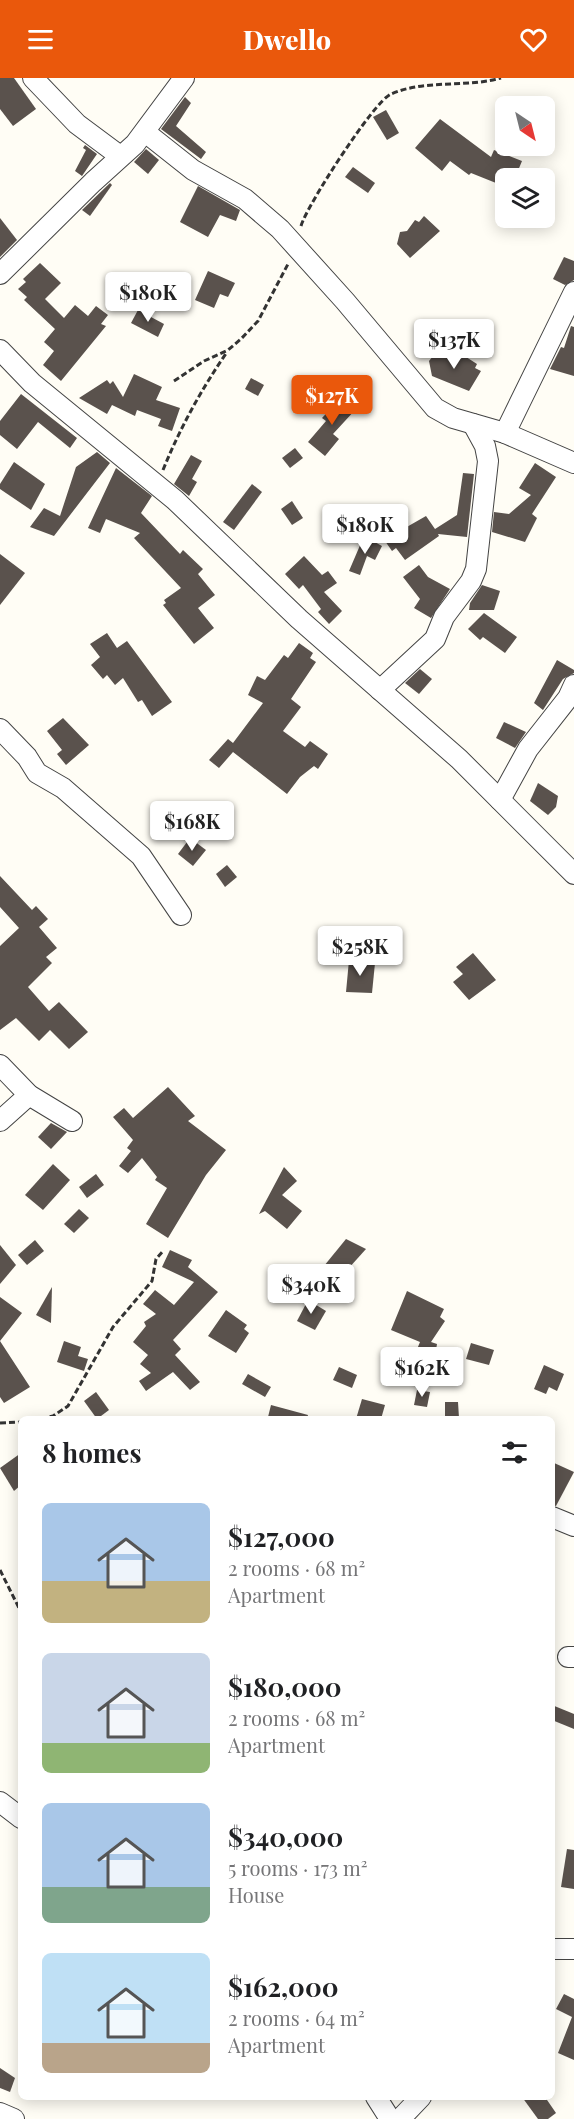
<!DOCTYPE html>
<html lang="en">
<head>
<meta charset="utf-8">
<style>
	:root { --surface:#fff; --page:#f6f6f6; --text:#202124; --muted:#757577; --accent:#ea580c }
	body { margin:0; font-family:"Playfair Display",serif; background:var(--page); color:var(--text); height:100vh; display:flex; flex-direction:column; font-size:22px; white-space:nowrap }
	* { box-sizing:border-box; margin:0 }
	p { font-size:20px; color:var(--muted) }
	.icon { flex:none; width:33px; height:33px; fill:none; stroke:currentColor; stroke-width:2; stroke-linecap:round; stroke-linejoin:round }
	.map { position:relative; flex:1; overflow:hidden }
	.details { position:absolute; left:18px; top:1338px; width:537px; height:684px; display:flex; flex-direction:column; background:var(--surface); border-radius:9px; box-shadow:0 3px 15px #0003 }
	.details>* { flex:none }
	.needle { width:39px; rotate:145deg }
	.tools { position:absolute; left:495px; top:18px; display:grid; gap:12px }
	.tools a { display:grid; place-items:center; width:60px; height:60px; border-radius:9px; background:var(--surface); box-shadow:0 3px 15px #0003; font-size:30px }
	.price { position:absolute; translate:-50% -51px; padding:0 14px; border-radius:6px; background:#fff; color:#222; font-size:20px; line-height:39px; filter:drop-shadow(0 2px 3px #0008) }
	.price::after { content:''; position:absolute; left:50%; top:36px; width:18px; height:14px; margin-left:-9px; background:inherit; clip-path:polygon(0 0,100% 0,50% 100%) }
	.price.active { background:var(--accent); color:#fff }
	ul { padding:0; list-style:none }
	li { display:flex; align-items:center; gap:18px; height:150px; padding:0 24px }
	li span { display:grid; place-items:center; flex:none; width:168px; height:120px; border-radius:9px; color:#555 }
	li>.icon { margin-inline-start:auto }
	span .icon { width:72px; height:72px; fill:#fffc; stroke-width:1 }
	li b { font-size:26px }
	h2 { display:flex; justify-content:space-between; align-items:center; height:72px; padding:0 24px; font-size:26px }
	header { display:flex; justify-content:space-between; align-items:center; height:78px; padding:0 24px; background:var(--accent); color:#fff; font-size:27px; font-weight:800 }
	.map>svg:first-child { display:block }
	.building { fill:#5a524d }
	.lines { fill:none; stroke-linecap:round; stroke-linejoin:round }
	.minor-casing { stroke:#444; stroke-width:22 }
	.path { stroke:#333; stroke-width:3; stroke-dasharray:6 3; stroke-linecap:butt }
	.minor { stroke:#fff; stroke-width:20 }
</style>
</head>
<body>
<header><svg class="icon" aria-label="menu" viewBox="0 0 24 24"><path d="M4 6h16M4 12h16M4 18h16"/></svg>Dwello<svg class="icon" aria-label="heart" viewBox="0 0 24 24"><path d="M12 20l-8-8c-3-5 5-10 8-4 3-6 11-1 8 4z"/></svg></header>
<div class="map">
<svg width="574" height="2041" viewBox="0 0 574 2041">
	<rect width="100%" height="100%" fill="#fffdf5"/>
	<g class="building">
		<path d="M 0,0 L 14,0 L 36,31 L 13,48 L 0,31 Z"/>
		<path d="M 185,19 L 191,25 L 176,48 L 206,74 L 201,81 L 161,51 Z"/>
		<path d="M 386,32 L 399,55 L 387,62 L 373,39 Z"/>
		<path d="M 440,41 L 491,79 L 494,72 L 522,83 L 515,100 L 506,100 L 506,109 L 471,95 L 469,97 L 450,83 L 442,93 L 415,70 Z"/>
		<path d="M 85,67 L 97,76 L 82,98 L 75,93 L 86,72 L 83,70 Z"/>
		<path d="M 146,71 L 159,82 L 148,96 L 134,84 Z"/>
		<path d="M 353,89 L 375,105 L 368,115 L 345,99 Z"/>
		<path d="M 110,105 L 112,107 L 90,138 L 82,132 Z"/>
		<path d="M 198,108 L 240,132 L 236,143 L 220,137 L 208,159 L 180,144 Z"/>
		<path d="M 424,138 L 440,153 L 410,180 L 397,166 L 400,154 L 407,153 L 415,142 L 419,144 Z"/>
		<path d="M 0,140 L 17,162 L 0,179 Z"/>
		<path d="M 564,179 L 574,183 L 574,202 L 565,207 L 553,201 Z"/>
		<path d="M 40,185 L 61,205 L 45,221 L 64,240 L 75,227 L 88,238 L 96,228 L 108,237 L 101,246 L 106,248 L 61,303 L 43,287 L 54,273 L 44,264 L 55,251 L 24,222 L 27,219 L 18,211 L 26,204 L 23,201 Z"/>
		<path d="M 208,193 L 235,205 L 228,219 L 220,216 L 214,230 L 195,222 Z"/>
		<path d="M 138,232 L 164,246 L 158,259 L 131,245 Z"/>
		<path d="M 571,248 L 574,249 L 574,298 L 550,291 L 561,269 L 564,270 Z"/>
		<path d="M 448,272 L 461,281 L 463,277 L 477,286 L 475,290 L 481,293 L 469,313 L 432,298 L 429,283 L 437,273 L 445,278 Z"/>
		<path d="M 134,296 L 162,309 L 156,322 L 180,330 L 172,353 L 158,348 L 161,341 L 137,332 L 135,338 L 112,327 L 107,336 L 79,320 L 107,302 L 110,306 L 113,303 L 123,319 Z"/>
		<path d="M 251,300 L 264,307 L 258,318 L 245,311 Z"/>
		<path d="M 21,316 L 77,360 L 70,370 L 38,344 L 17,371 L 0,357 L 0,343 Z"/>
		<path d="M 342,319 L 356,331 L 333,356 L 339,361 L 325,378 L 308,364 L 326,343 L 322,340 Z"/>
		<path d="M 295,370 L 303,380 L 290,390 L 282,380 Z"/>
		<path d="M 97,374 L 110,385 L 54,458 L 30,449 L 44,430 L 60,438 L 76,389 Z"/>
		<path d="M 191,377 L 202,383 L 192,401 L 197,404 L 189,418 L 174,406 Z"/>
		<path d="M 14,384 L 45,406 L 31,432 L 0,411 L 0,406 Z"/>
		<path d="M 535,385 L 556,399 L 532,436 L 537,440 L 525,464 L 492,454 L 494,434 L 509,436 L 531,417 L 519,410 Z"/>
		<path d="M 116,390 L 152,418 L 141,435 L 180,476 L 183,472 L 203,491 L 198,496 L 215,517 L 198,530 L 214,550 L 194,566 L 163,527 L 166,525 L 164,522 L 181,510 L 134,460 L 140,455 L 106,441 L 100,455 L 88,450 Z"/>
		<path d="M 463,395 L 474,396 L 467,459 L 438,456 L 439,458 L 405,482 L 396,470 L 392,473 L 385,463 L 398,454 L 426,438 L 435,451 L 457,437 Z"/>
		<path d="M 252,406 L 262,414 L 234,452 L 223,444 Z"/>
		<path d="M 292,423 L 303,440 L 292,447 L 281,431 Z"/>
		<path d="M 364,458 L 382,468 L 375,482 L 367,478 L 360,497 L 349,493 Z"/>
		<path d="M 0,476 L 25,495 L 0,527 Z"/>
		<path d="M 304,478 L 322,497 L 328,493 L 337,505 L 324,514 L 342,533 L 329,546 L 318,534 L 321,531 L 303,507 L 299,511 L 285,496 Z"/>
		<path d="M 419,487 L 428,499 L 450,511 L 431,540 L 414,530 L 420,521 L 403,499 Z"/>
		<path d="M 482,507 L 500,513 L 494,532 L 469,532 L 470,525 Z"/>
		<path d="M 484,535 L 517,559 L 505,575 L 483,559 L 480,562 L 468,551 Z"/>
		<path d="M 107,555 L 117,570 L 127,563 L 172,624 L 152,638 L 142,622 L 138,624 L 123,600 L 115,607 L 107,597 L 103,601 L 91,587 L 100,579 L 90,566 Z"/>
		<path d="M 299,565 L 313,575 L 310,580 L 316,584 L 291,621 L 301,629 L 283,653 L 305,669 L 310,663 L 328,676 L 318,691 L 314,688 L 300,699 L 287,716 L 233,674 L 219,690 L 209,682 L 228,661 L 233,665 L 263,625 L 248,617 L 257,598 L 265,602 L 284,577 L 288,580 Z"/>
		<path d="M 557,582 L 574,592 L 574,595 L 563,601 L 543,632 L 534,625 Z"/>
		<path d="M 420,591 L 432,601 L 419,616 L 405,605 Z"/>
		<path d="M 63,640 L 89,667 L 66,687 L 57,676 L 62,672 L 47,653 Z"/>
		<path d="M 504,644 L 526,654 L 515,670 L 496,660 Z"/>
		<path d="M 538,705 L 558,718 L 556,729 L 548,737 L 530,723 Z"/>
		<path d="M 190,760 L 206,772 L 193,788 L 178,776 Z"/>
		<path d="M 227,787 L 237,799 L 225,809 L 216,796 Z"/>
		<path d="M 0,798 L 32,832 L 36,828 L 48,841 L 39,849 L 57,870 L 46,879 L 52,885 L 28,909 L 49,933 L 59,924 L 88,954 L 69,971 L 50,952 L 39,963 L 16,940 L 0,952 L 0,868 L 19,850 L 0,829 Z"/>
		<path d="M 473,875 L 496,902 L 469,922 L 453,904 L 463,896 L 456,889 Z"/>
		<path d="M 349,882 L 375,885 L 372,915 L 346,914 Z"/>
		<path d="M 168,1009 L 195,1038 L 188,1043 L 226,1072 L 206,1097 L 168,1160 L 146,1146 L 167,1110 L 155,1102 L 157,1099 L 142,1080 L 128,1095 L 119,1088 L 131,1073 L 127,1070 L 133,1062 L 113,1039 L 124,1030 L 133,1040 Z"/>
		<path d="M 51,1045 L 67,1054 L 51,1071 L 38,1059 Z"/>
		<path d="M 53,1086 L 70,1102 L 43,1132 L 25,1117 Z"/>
		<path d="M 284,1089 L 297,1103 L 282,1117 L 302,1133 L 287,1151 L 265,1133 L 259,1136 Z"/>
		<path d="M 96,1096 L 104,1107 L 87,1120 L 79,1109 Z"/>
		<path d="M 79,1131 L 89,1140 L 74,1155 L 64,1146 Z"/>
		<path d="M 346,1161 L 366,1171 L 339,1201 L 324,1188 Z"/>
		<path d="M 35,1162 L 44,1173 L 27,1187 L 18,1177 Z"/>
		<path d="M 0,1167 L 16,1187 L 0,1206 Z"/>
		<path d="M 170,1172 L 192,1182 L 188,1189 L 218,1214 L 173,1262 L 181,1271 L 175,1277 L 200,1304 L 190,1312 L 173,1294 L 146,1313 L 139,1303 L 151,1295 L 140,1286 L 148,1277 L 133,1264 L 146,1248 L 144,1244 L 156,1236 L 143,1226 L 155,1212 L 174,1227 L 194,1204 L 162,1189 Z"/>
		<path d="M 52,1209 L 51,1245 L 36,1237 Z"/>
		<path d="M 407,1213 L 444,1231 L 440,1239 L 445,1243 L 431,1264 L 437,1266 L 436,1272 L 444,1275 L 437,1290 L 413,1281 L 420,1264 L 391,1252 Z"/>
		<path d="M 0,1219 L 22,1235 L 0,1263 L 30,1309 L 4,1325 L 0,1319 Z"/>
		<path d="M 308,1222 L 326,1233 L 315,1252 L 297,1243 Z"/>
		<path d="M 226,1232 L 247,1247 L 244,1251 L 249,1255 L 236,1275 L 208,1258 Z"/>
		<path d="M 64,1263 L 81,1269 L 78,1278 L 88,1281 L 84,1293 L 57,1284 Z"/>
		<path d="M 471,1265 L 494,1272 L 489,1287 L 466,1281 Z"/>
		<path d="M 544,1287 L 564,1296 L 557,1313 L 549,1309 L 546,1316 L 534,1311 Z"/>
		<path d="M 339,1289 L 357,1297 L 352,1310 L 333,1302 Z"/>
		<path d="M 248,1296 L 271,1309 L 265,1319 L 242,1306 Z"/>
		<path d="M 417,1312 L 430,1314 L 427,1329 L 414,1327 Z"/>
		<path d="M 96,1314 L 109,1332 L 97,1341 L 84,1323 Z"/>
		<path d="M 362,1321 L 385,1327 L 381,1341 L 356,1341 Z"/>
		<path d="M 445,1324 L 458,1324 L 459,1340 L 445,1340 Z"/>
		<path d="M 271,1327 L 308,1337 L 307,1341 L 268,1339 Z"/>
		<path d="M 21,1375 L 21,1407 L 14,1413 L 0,1390 Z"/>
		<path d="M 552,1384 L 574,1394 L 556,1428 L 552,1427 Z"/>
		<path d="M 552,1627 L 574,1636 L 574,1651 L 552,1642 Z"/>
		<path d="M 567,1771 L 574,1772 L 574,1811 L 561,1809 Z"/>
		<path d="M 564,1916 L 574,1921 L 574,1982 L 558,1975 L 572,1939 L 556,1931 Z"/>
		<path d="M 0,1990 L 15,2000 L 10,2014 L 0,2010 Z"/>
		<path d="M 522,2019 L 545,2019 L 556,2035 L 548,2041 L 538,2041 Z"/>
	</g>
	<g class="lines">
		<g class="minor-casing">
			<g id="minor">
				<path d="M 33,0 L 77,46 L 120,78"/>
				<path d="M 145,54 L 193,92 L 245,121 L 280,151 L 345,223 L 435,330 L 453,340 L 505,355 L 574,385"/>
				<path d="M 0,196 L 93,104 L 135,66 L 184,0"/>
				<path d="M 0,272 L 32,305 L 175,422 L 299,541 L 459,681 L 574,796"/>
				<path d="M 505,355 L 574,214"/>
				<path d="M 380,612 L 435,561 L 444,539 L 471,503 L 476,491 L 488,383 L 485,368 L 473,346"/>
				<path d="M 0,651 L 27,679 L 37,695 L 63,710 L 141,778 L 181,837"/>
				<path d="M 500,722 L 528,671 L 568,620 L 574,607"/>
				<path d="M 0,987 L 29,1017 L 72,1043"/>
				<path d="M 0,1043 L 29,1017"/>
				<path d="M 552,1439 L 574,1448"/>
				<path d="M 568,1579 L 574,1579"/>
				<path d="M 0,1724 L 21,1740"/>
				<path d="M 552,1871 L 574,1871"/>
				<path d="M 376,2019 L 390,2041"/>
				<path d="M 0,2035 L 14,2041"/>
				<path d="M 400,2041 L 421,2019"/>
			</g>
		</g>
		<g class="path">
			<path d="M 301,148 C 306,129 374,23 391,16 C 426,1 466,10 501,0"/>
			<path d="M 174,303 L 204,283 L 228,272 L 241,261 L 258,243 L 288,186"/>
			<path d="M 163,392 C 180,350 201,312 227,274"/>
			<path d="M 41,1341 L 53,1338 L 68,1328 L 113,1249 L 152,1203 L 156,1181 L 164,1172"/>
			<path d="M 0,1345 L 21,1344"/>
			<path d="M 0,1492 L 21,1534"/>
		</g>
		<use href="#minor" class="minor"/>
	</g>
</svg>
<div class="tools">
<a><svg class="needle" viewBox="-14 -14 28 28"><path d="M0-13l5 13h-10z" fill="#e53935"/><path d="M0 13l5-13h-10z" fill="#757577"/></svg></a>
<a><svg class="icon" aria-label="layers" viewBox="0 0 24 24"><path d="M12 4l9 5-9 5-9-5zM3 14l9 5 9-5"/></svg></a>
</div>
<b class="price" style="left:148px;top:245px">$180K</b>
<b class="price" style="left:454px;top:292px">$137K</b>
<b class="price active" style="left:332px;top:348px">$127K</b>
<b class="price" style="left:365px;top:477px">$180K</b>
<b class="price" style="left:192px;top:774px">$168K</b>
<b class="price" style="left:360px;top:899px">$258K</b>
<b class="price" style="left:311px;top:1237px">$340K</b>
<b class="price" style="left:422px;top:1320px">$162K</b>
<section class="details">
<h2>8 homes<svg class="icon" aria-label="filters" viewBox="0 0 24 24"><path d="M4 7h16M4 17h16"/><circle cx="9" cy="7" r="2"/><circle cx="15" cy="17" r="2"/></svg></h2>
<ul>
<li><span style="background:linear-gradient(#a9c7e8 65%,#c2b280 0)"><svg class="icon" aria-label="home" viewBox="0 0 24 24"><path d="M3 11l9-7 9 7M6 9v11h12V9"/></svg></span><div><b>$127,000</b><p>2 rooms · 68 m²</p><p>Apartment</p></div></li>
<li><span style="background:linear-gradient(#c9d6e8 75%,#8fb573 0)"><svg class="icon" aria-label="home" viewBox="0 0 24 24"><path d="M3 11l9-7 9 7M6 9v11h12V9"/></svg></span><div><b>$180,000</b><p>2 rooms · 68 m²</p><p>Apartment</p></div></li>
<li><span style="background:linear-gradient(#a9c7e8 70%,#7fa58c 0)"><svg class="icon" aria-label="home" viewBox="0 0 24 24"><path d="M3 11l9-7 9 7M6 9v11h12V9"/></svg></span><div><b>$340,000</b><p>5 rooms · 173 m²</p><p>House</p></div></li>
<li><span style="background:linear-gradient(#bfe0f5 75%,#b9a48a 0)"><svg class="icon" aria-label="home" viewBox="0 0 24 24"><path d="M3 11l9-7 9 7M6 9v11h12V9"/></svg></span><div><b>$162,000</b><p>2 rooms · 64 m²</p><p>Apartment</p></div></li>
</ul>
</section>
</div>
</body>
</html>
